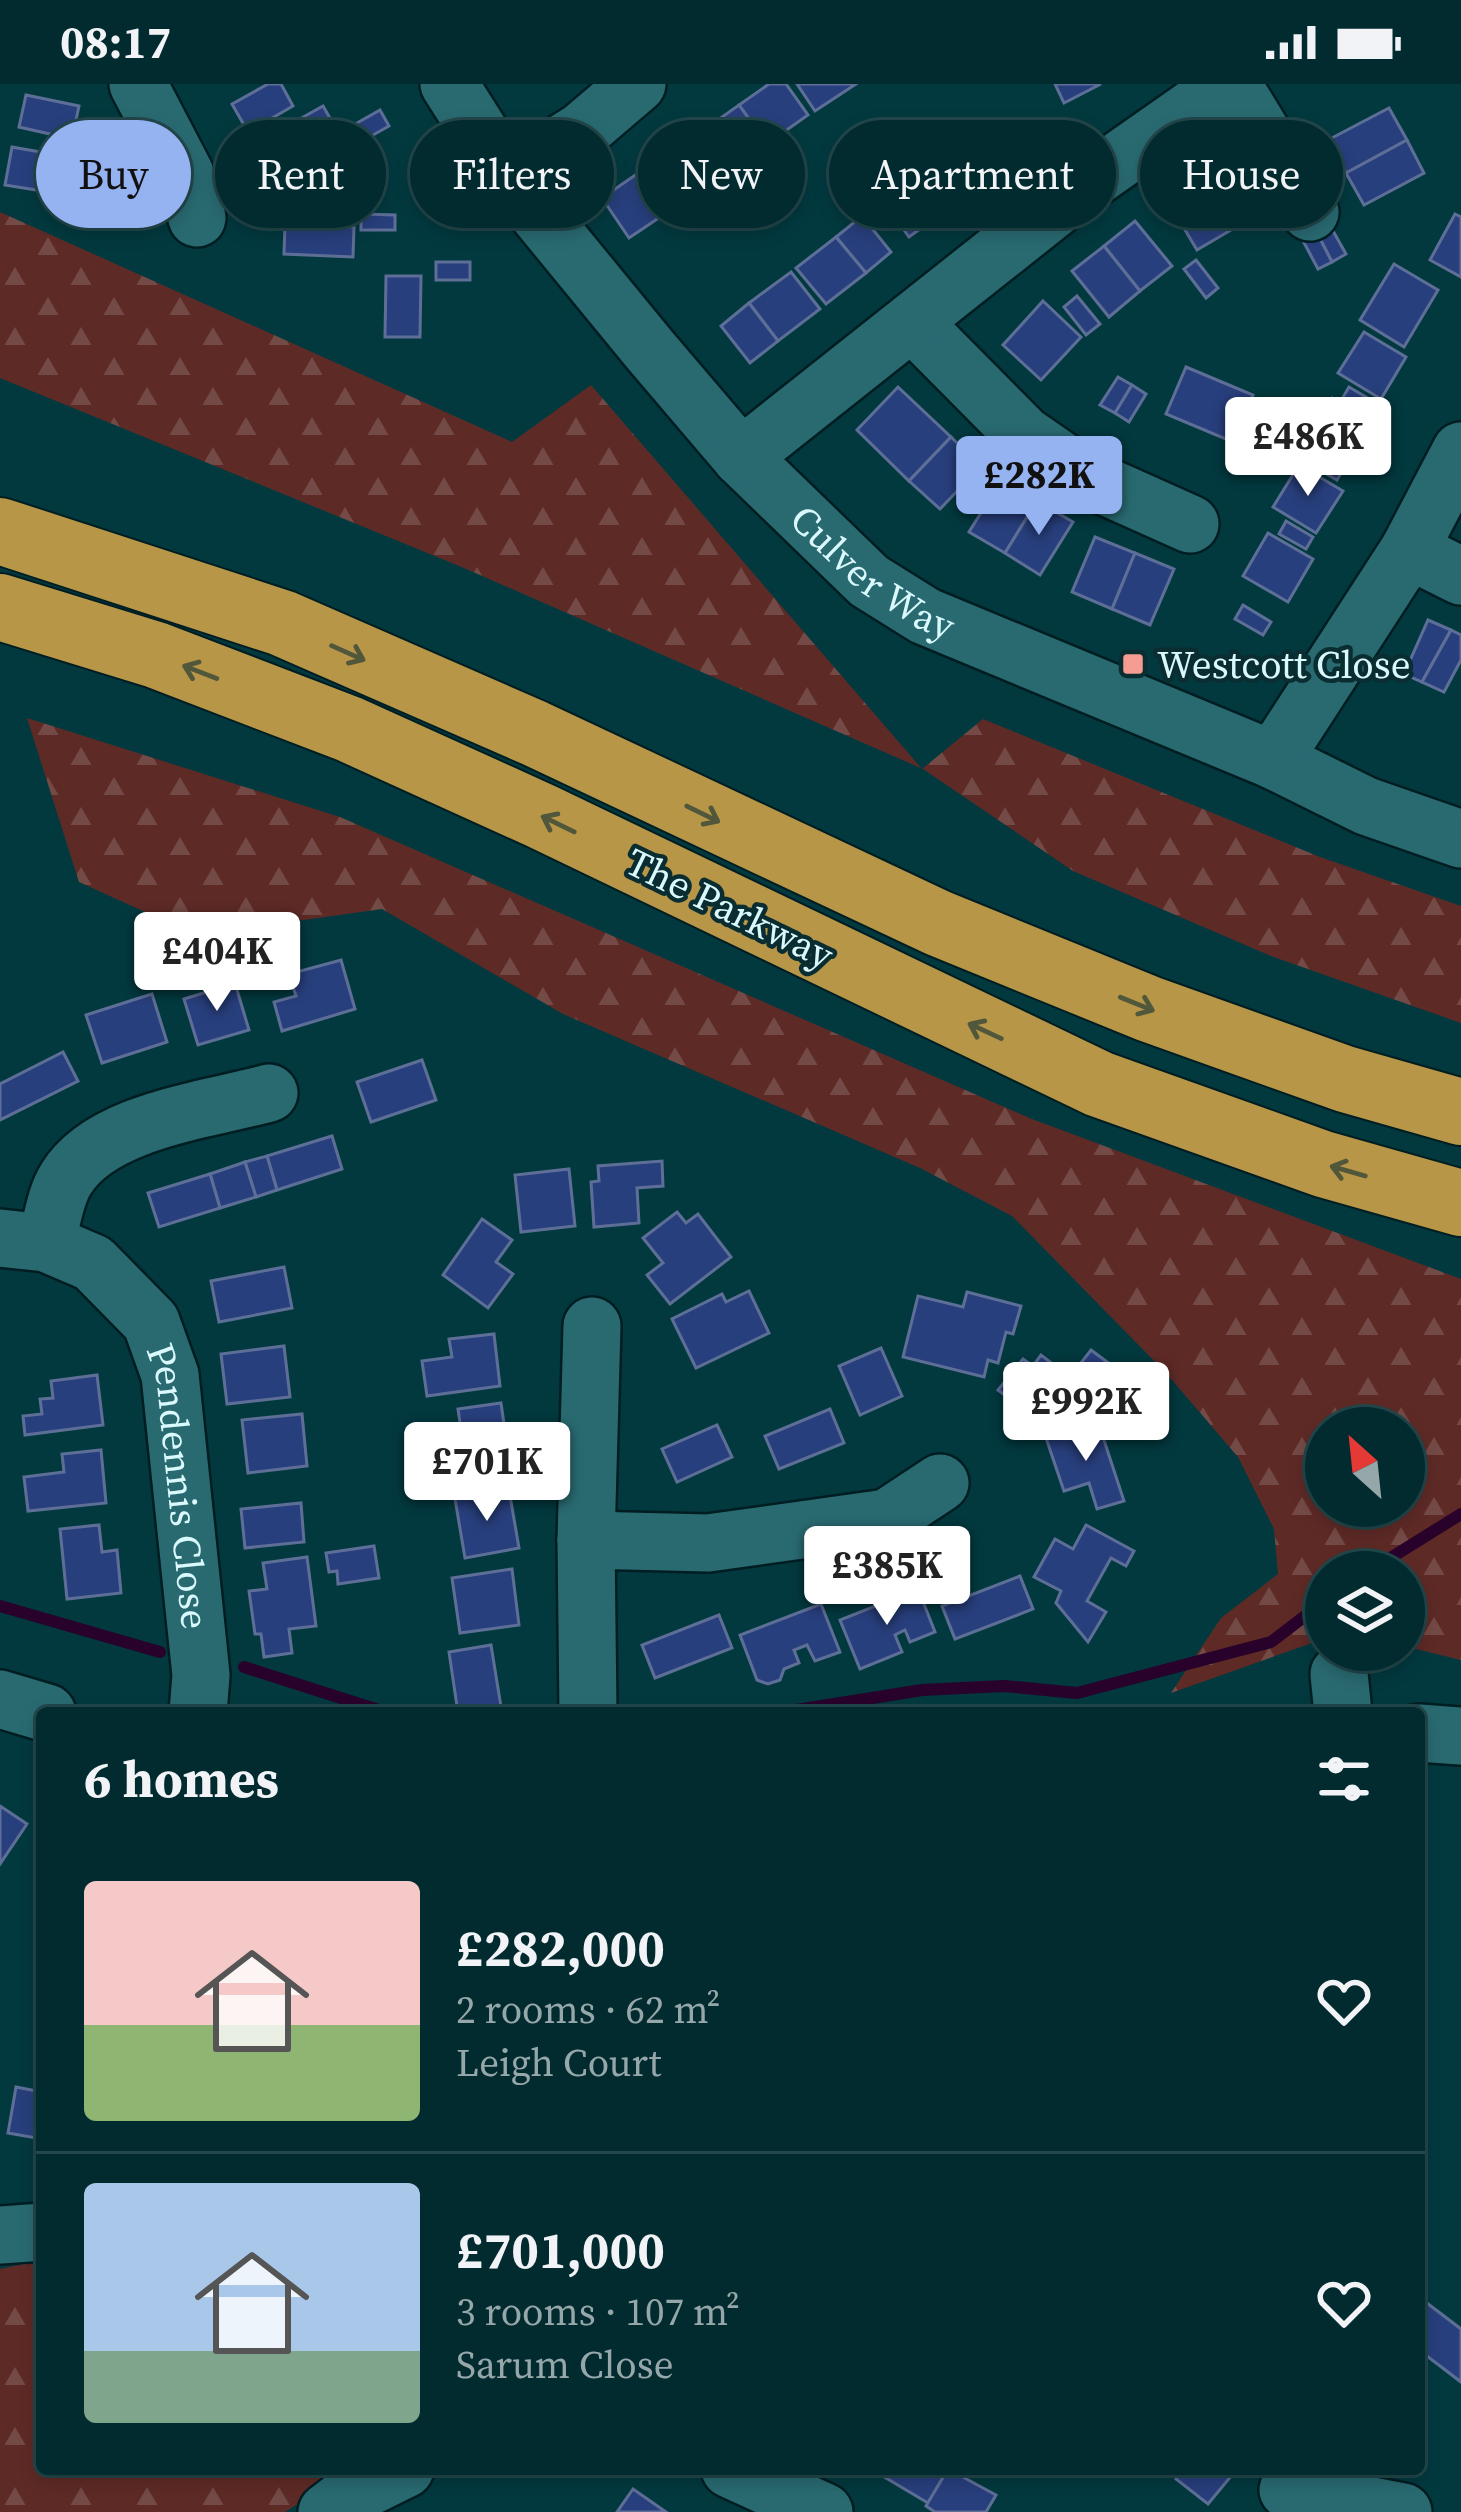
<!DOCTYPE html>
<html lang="en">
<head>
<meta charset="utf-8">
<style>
	:root { --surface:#022b2f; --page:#0c3337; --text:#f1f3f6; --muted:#96a7aa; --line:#23474b; --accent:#95b2f1 }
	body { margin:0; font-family:"Source Serif 4",serif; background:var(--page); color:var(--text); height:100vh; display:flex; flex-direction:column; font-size:45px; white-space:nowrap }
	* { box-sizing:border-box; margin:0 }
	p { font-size:39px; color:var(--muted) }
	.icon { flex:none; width:66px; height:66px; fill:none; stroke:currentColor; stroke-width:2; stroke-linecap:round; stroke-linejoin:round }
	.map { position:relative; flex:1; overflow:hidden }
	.sheet { position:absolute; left:36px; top:1623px; width:1389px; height:768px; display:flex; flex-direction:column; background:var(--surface); border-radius:12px; box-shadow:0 6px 18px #0003,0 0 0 3px var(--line) }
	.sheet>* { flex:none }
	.banner { position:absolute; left:36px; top:36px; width:1389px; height:108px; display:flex; gap:24px }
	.needle { width:78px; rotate:333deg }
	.controls { position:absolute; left:1305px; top:1323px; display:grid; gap:24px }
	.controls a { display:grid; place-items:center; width:120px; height:120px; border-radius:50%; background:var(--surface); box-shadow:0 6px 18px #0003,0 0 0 3px var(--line); font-size:60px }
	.price { position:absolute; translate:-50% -102px; padding:0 27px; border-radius:12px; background:#fff; color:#222; font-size:39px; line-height:78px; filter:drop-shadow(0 3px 6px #0008) }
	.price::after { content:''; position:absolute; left:50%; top:72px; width:36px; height:27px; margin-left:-18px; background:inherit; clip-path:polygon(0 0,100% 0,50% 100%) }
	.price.on { background:var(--accent); color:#111 }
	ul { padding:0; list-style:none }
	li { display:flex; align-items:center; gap:36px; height:300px; padding:0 48px }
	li+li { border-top:3px solid var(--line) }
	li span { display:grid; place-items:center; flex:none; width:336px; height:240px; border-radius:12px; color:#555 }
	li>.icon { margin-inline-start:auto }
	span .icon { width:144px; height:144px; fill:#fffc; stroke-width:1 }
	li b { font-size:51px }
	h2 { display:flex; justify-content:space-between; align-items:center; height:144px; padding:0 48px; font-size:51px }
	.chip { padding:0 42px; border-radius:54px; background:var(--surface); box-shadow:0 6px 18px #0003,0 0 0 3px var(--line); font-size:42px; line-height:108px }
	.chip.on { background:var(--accent); color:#111 }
	.status { display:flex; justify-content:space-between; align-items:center; height:84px; padding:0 60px; background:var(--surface); direction:ltr }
	.status svg { height:33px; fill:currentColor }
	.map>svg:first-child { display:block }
	.forest { fill:url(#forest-firs); fill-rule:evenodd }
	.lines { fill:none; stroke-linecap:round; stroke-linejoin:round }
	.stream { stroke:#28022b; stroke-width:12 }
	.building { fill:#283f7d; stroke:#5e6f97; stroke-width:3 }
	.minor-casing { stroke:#001e22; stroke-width:62 }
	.highway-casing { stroke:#001e22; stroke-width:70 }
	.minor { stroke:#296a71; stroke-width:57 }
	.highway { stroke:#b89648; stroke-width:66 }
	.oneway { stroke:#50573a }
	.poi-dot { fill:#f59c93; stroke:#0a2d31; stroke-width:4.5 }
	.labels { text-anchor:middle; stroke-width:9; stroke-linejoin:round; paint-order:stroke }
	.street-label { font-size:39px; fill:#daf9fd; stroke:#0a2d31 }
	.poi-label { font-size:39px; fill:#daf9fd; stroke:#0a2d31; text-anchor:start }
</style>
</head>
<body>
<div class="status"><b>08:17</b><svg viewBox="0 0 49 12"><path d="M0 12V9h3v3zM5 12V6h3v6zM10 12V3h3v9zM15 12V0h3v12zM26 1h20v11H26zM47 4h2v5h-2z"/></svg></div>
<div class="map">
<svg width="1461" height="2428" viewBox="0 0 1461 2428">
	<defs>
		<pattern id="forest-firs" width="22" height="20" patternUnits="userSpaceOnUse" patternTransform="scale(3)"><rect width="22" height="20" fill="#5e2a26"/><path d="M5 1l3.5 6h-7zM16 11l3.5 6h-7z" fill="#744a46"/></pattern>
	</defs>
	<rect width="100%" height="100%" fill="#02393f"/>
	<g class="forest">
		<path d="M 0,128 L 512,358 L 591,301 L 922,685 L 983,635 L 1320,773 L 1461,822 L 1461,939 L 1271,872 L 1073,787 L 923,685 L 464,484 L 0,294 Z"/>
		<path d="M 27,634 L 340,733 L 1032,1035 L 1461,1195 L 1461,1576 L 1404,1562 L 1404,1488 L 1326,1488 L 1326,1554 L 1171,1609 L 1221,1534 L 1278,1490 L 1274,1445 L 1238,1373 L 1166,1289 L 1012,1132 L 920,1084 L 563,930 L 382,825 L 196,851 L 79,798 ZM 1404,1344 L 1404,1422 L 1326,1422 L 1326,1344 Z"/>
		<path d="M 42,2176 L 42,2385 L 352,2385 L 285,2428 L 0,2428 L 0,2185 Z"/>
	</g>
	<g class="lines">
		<g class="stream">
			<path d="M 1368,1488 L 1461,1430"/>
			<path d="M 0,1522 L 160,1568"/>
			<path d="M 244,1583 L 388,1629"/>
			<path d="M 778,1629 L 922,1606 L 1004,1602 L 1077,1609 L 1271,1558 L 1326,1516"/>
		</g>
	</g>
	<g class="building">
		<path d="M 268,0 L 281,0 L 293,22 L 248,48 L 232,20 Z"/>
		<path d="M 769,0 L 786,0 L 808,31 L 767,60 L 739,21 Z"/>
		<path d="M 797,0 L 856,0 L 815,27 Z"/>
		<path d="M 1055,0 L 1101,0 L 1064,19 Z"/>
		<path d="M 26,11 L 79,22 L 72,55 L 19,43 Z"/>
		<path d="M 739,21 L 767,60 L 726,90 L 698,50 Z"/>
		<path d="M 323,22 L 338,48 L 278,82 L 264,55 Z"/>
		<path d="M 1389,24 L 1407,56 L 1346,89 L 1328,56 Z"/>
		<path d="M 380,26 L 389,42 L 350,64 L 341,48 Z"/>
		<path d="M 966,51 L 995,90 L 952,122 L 923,83 Z"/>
		<path d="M 691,53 L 718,93 L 675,123 L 647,83 Z"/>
		<path d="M 1407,56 L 1424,89 L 1364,121 L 1346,89 Z"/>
		<path d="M 12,63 L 69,73 L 61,110 L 5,101 Z"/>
		<path d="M 647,83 L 675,123 L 629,154 L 602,114 Z"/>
		<path d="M 923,83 L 952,122 L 909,153 L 881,114 Z"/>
		<path d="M 1225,86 L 1253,133 L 1197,166 L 1169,119 Z"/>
		<path d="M 282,95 L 355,99 L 353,129 L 280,124 Z"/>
		<path d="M 361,130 L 395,131 L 395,146 L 361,146 Z"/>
		<path d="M 1455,130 L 1461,133 L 1461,193 L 1430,176 Z"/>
		<path d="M 862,132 L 891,168 L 866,189 L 836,153 Z"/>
		<path d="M 1135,137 L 1172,182 L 1140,207 L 1104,162 Z"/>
		<path d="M 1328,138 L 1346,170 L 1332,178 L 1315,145 Z"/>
		<path d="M 285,140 L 354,143 L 353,173 L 284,170 Z"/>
		<path d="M 1315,145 L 1332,178 L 1318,185 L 1301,153 Z"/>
		<path d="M 836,153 L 866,189 L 826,220 L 796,184 Z"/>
		<path d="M 1104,162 L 1140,207 L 1109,233 L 1072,187 Z"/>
		<path d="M 1196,176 L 1218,204 L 1206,214 L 1184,185 Z"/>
		<rect x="436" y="178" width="34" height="18"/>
		<path d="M 1394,180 L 1438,206 L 1404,263 L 1360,236 Z"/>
		<path d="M 791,188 L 820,225 L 778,257 L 749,219 Z"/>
		<path d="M 386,192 L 421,192 L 420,253 L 385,253 Z"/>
		<path d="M 1077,212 L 1100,240 L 1086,251 L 1064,223 Z"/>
		<path d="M 1043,217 L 1081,253 L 1041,296 L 1003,261 Z"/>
		<path d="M 749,219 L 778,257 L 750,279 L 721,242 Z"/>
		<path d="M 1364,248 L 1406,273 L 1381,315 L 1338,289 Z"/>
		<path d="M 1186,283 L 1253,311 L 1233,358 L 1166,330 Z"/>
		<path d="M 1118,293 L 1132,301 L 1115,329 L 1100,321 Z"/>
		<path d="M 1132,301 L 1146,310 L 1129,338 L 1115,329 Z"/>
		<path d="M 898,303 L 951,353 L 909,397 L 857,346 Z"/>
		<path d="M 1349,303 L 1376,319 L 1369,331 L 1342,315 Z"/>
		<path d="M 1332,314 L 1374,340 L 1349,382 L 1306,355 Z"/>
		<path d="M 951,353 L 981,382 L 940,425 L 909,397 Z"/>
		<path d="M 1315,369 L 1343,386 L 1337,396 L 1309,380 Z"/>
		<path d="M 1299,381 L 1343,407 L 1316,449 L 1273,423 Z"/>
		<path d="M 1002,395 L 1037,417 L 1005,469 L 969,448 Z"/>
		<path d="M 1037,417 L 1073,438 L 1040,491 L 1005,469 Z"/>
		<path d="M 1286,437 L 1313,453 L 1306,465 L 1279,450 Z"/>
		<path d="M 1268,449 L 1313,475 L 1288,518 L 1243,492 Z"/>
		<path d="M 1095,453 L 1135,469 L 1112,525 L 1072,508 Z"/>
		<path d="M 1135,469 L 1174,485 L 1150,541 L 1112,525 Z"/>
		<path d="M 1243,521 L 1271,538 L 1263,551 L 1235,535 Z"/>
		<path d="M 1428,536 L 1451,546 L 1422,598 L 1404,590 Z"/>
		<path d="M 1451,546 L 1461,551 L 1461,576 L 1444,608 L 1422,598 Z"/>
		<path d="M 341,876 L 355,925 L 282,947 L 274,918 L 296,912 L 289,890 Z"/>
		<path d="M 235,899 L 249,946 L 198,961 L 184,915 Z"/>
		<path d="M 152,910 L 167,958 L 102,979 L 86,931 Z"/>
		<path d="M 63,968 L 78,997 L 0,1036 L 0,1000 Z"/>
		<path d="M 422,976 L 436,1016 L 371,1038 L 357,998 Z"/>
		<path d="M 332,1052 L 342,1085 L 277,1106 L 267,1072 Z"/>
		<path d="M 267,1072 L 277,1106 L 256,1113 L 245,1078 Z"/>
		<path d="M 662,1077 L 663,1102 L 637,1104 L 639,1139 L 594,1143 L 591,1098 L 599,1097 L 598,1082 Z"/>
		<path d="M 245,1078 L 256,1113 L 220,1124 L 210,1090 Z"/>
		<path d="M 569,1085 L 575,1142 L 521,1148 L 515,1091 Z"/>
		<path d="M 210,1090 L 220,1124 L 159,1143 L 148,1109 Z"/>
		<path d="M 677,1128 L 686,1139 L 698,1130 L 731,1173 L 670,1220 L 647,1191 L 663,1179 L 643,1154 Z"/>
		<path d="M 482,1135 L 512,1156 L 496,1178 L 513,1190 L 488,1224 L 443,1191 Z"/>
		<path d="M 284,1183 L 292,1224 L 219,1238 L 211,1197 Z"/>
		<path d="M 749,1207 L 769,1249 L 696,1284 L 672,1235 L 722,1210 L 726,1218 Z"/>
		<path d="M 967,1208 L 1021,1222 L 1013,1250 L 1006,1248 L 998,1279 L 988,1276 L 984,1293 L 903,1273 L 918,1212 L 963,1223 Z"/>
		<path d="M 494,1250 L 500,1302 L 427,1312 L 422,1277 L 452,1273 L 449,1255 Z"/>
		<path d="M 284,1262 L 290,1313 L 227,1320 L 221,1270 Z"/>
		<path d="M 881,1264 L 902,1312 L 860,1331 L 839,1282 Z"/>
		<path d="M 1091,1266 L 1118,1286 L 1085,1327 L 1077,1321 L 1068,1333 L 1049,1318 L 1035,1335 L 998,1306 L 1023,1275 L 1033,1282 L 1041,1271 L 1070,1293 Z"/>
		<path d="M 97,1291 L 103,1341 L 25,1351 L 23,1332 L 42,1330 L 40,1315 L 53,1314 L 51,1297 Z"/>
		<path d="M 501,1319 L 506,1354 L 521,1351 L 526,1387 L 468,1395 L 458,1325 Z"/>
		<path d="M 830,1325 L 844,1359 L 779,1385 L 765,1352 Z"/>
		<path d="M 302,1330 L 307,1382 L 248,1389 L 242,1336 Z"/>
		<path d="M 1098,1338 L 1124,1417 L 1097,1425 L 1089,1399 L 1064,1407 L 1046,1354 Z"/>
		<path d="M 717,1341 L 732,1373 L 677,1398 L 662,1365 Z"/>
		<path d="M 101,1366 L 106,1419 L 28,1427 L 24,1393 L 64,1388 L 62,1370 Z"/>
		<path d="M 509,1406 L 519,1464 L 465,1474 L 455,1415 Z"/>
		<path d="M 301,1419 L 304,1458 L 245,1464 L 241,1425 Z"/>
		<path d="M 99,1441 L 102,1468 L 117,1466 L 121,1509 L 67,1515 L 60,1445 Z"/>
		<path d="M 1086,1441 L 1134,1467 L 1126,1482 L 1111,1474 L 1087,1517 L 1106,1528 L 1088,1558 L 1056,1519 L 1061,1507 L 1034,1493 L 1055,1455 L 1073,1465 Z"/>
		<path d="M 374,1462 L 379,1494 L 338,1500 L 337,1487 L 329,1488 L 326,1469 Z"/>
		<path d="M 307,1473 L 316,1542 L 289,1545 L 292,1569 L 264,1573 L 261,1550 L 255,1550 L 249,1507 L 267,1505 L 263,1479 Z"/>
		<path d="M 512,1485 L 519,1541 L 460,1549 L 452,1494 Z"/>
		<path d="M 1020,1492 L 1033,1525 L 955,1555 L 942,1522 Z"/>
		<path d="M 918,1505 L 935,1548 L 910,1558 L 905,1546 L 895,1551 L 902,1568 L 860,1585 L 840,1536 Z"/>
		<path d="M 821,1520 L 840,1568 L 815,1577 L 807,1561 L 794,1566 L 799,1579 L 784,1585 L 780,1596 L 768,1600 L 757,1596 L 740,1551 Z"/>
		<path d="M 719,1531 L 732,1564 L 655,1594 L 642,1561 Z"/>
		<path d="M 491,1561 L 502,1629 L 458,1629 L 449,1568 Z"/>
		<path d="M 0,1722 L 27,1740 L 0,1780 Z"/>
		<path d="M 16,2003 L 42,2008 L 42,2055 L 8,2049 Z"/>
		<path d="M 1419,2213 L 1461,2245 L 1461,2298 L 1419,2266 Z"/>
		<path d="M 885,2385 L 948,2385 L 928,2419 L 881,2391 Z"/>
		<path d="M 948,2385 L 996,2411 L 986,2428 L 935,2428 L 926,2422 Z"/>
		<path d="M 1184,2385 L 1237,2385 L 1208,2420 L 1176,2395 Z"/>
		<path d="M 633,2405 L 666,2428 L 617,2428 Z"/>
	</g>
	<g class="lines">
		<g class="minor-casing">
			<g id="minor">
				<path d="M 138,0 L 185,90 L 197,134"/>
				<path id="s1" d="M 449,0 L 508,93 L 649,265 L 741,373 L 869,497 L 925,532 L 1273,676 L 1366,722 L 1461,755"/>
				<path d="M 1232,0 L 1310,128"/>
				<path d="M 508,93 L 582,47 L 637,0"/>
				<path d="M 912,238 L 1024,351 L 1085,393 L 1190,440"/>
				<path d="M 741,373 L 1088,98 L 1228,0"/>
				<path d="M 1409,466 L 1461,492"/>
				<path d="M 1273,676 L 1409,466 L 1461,367"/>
				<path id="s2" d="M 0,1154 L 46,1159 L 93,1179 L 151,1238 L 170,1291 L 201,1591 L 198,1629"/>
				<path d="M 46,1159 C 52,1139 55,1112 66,1095 C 101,1037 207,1026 269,1009"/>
				<path d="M 586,1456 L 708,1459 L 887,1434 L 940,1399"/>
				<path d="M 1339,1590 L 1343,1629"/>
				<path d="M 0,1615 L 47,1629"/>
				<path d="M 588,1629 L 586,1456 L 592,1242"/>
				<path d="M 1419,1649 L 1461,1652"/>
				<path d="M 0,2151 L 42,2148"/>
				<path d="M 730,2385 L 824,2428"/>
				<path d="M 1288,2406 L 1403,2428"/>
				<path d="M 327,2428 L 344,2415 L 405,2385"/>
			</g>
		</g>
		<g class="highway-casing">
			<g id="highway">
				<path d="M 0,447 L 282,539 L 534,649 L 938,839 L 1149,925 L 1345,995 L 1461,1028"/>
				<path d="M 0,523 L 156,571 L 349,645 L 541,732 L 1099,1000 L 1323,1080 L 1461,1119"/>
			</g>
		</g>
		<use href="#minor" class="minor"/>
		<use href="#highway" class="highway"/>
	</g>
	<defs><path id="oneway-shaft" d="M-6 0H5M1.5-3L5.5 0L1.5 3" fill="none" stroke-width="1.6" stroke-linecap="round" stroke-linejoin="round" transform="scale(3)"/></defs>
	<g class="oneway">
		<use href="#oneway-shaft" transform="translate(348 569) rotate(24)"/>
		<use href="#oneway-shaft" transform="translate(200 588) rotate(-159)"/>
		<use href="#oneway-shaft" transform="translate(703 730) rotate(26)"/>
		<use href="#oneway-shaft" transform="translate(558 740) rotate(-154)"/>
		<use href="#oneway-shaft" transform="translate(1137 920) rotate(22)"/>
		<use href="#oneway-shaft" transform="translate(985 947) rotate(-155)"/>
		<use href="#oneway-shaft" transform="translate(1348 1087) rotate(-164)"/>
	</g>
	<rect class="poi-dot" x="1121" y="568" width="24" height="24" rx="6"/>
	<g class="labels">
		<g class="street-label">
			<text dy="14" stroke="none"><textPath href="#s1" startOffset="651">Culver Way</textPath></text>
			<text transform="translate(730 824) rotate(26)" y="14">The Parkway</text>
			<text dy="14" stroke="none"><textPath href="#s2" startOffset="348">Pendennis Close</textPath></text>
		</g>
		<g class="poi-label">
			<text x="1157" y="594">Westcott Close</text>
		</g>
	</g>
</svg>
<div class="controls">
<a><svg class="needle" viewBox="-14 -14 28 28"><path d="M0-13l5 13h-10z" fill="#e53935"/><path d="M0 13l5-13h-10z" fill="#96a7aa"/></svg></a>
<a><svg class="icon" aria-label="layers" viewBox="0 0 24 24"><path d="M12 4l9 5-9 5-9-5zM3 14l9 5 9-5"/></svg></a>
</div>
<b class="price" style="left:1308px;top:415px">£486K</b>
<b class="price on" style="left:1039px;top:454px">£282K</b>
<b class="price" style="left:217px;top:930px">£404K</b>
<b class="price" style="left:1086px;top:1380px">£992K</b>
<b class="price" style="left:487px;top:1440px">£701K</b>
<b class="price" style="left:887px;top:1544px">£385K</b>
<div class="banner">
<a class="chip on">Buy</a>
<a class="chip">Rent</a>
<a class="chip">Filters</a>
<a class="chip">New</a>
<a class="chip">Apartment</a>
<a class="chip">House</a>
</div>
<section class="sheet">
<h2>6 homes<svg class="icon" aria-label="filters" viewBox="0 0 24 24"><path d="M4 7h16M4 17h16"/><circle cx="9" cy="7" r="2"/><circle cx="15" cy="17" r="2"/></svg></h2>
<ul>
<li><span style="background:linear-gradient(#f6c9c9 60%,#8fb573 0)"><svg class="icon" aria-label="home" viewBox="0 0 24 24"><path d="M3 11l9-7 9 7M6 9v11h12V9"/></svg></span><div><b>£282,000</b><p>2 rooms · 62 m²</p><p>Leigh Court</p></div><svg class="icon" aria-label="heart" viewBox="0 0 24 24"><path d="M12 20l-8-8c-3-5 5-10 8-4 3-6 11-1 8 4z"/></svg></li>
<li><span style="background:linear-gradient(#a9c7e8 70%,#7fa58c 0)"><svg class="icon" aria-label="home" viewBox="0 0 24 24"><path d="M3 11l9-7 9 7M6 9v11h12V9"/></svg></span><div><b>£701,000</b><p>3 rooms · 107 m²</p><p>Sarum Close</p></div><svg class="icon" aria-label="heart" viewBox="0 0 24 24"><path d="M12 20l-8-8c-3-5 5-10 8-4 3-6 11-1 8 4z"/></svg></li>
</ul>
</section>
</div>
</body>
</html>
